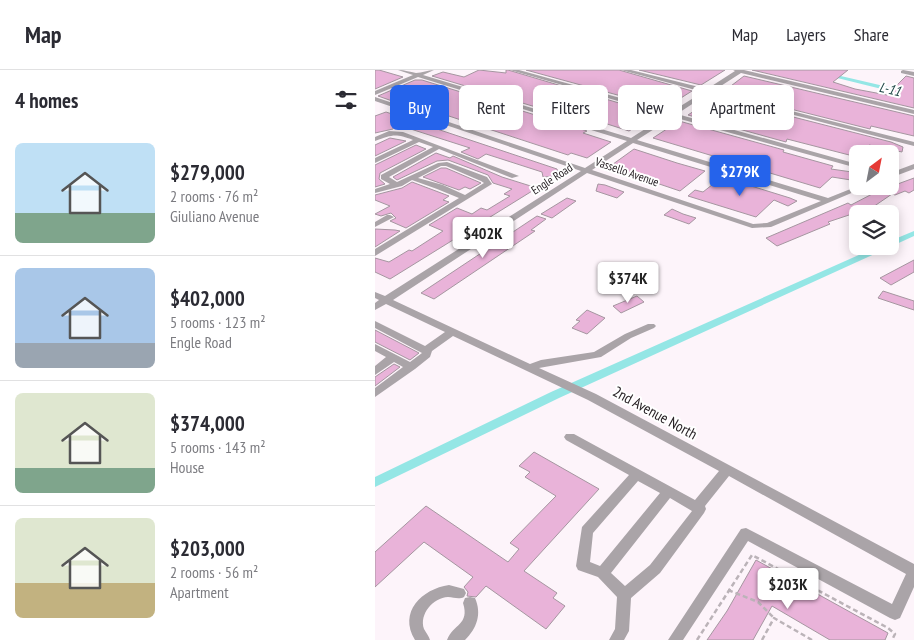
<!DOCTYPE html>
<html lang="en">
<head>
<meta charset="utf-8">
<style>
	:root { --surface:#fff; --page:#f2f2f3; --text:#2b2b33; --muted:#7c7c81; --line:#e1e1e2; --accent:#2563eb }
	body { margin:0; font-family:"PT Sans Narrow",sans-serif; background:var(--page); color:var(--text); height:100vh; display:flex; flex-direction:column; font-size:19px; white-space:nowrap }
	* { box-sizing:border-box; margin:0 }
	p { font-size:16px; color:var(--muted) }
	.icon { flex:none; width:28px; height:28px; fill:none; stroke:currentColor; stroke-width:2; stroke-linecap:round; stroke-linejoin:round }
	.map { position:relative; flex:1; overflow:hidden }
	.sheet { display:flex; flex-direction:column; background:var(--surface); width:375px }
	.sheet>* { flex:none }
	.banner { position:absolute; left:15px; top:15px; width:449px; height:45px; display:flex; gap:10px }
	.needle { width:32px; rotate:32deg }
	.fabs { position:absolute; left:474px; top:75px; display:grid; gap:10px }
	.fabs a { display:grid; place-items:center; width:50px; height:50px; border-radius:8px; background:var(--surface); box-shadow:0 2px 12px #0003; font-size:25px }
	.price { position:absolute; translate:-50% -42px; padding:0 11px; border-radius:5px; background:#fff; color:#222; font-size:16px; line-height:32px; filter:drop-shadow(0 1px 2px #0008) }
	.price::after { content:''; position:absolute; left:50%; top:30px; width:15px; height:11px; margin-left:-8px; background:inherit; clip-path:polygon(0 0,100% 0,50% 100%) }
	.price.on { background:var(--accent); color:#fff }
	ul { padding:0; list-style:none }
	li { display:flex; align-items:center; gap:15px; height:125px; padding:0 15px }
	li+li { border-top:1px solid var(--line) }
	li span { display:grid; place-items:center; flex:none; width:140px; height:100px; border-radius:8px; color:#555 }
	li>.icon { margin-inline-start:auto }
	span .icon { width:60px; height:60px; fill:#fffc; stroke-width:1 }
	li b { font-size:21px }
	h2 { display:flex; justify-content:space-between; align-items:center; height:60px; padding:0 15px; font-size:21px }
	.chip { padding:0 18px; border-radius:8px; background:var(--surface); box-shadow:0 2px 12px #0003; font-size:18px; line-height:45px }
	.chip.on { background:var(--accent); color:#fff }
	header { display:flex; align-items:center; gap:30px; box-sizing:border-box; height:70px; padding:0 25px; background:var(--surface); border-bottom:1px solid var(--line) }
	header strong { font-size:24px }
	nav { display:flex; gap:28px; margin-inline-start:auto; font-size:18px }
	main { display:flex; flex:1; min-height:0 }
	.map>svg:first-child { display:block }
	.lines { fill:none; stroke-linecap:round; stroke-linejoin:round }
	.canal { fill:#94e6e5; fill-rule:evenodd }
	.building { fill:#e9b3d9; stroke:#a596a0 }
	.path { stroke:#bbb3b8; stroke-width:2.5; stroke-dasharray:5 3; stroke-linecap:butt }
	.minor { fill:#aaa4a8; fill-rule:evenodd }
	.labels { text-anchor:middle; stroke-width:4; stroke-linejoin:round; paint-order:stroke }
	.far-street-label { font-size:12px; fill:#292327; stroke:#fff }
	.far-water-label { font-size:14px; font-style:italic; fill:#1f4646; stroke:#fff }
	.street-label { font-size:15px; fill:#292327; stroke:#fff }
</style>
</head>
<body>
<header>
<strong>Map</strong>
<nav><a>Map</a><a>Layers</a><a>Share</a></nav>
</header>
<main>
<section class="sheet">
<h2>4 homes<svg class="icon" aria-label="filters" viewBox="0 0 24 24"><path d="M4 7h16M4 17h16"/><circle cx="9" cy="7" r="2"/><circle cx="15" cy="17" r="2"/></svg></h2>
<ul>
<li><span style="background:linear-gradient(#bfe0f5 70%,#7fa58c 0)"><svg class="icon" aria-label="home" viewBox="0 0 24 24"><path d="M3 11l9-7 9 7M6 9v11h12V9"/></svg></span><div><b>$279,000</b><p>2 rooms · 76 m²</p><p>Giuliano Avenue</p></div></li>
<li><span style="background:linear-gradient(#a9c7e8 75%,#9aa5b1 0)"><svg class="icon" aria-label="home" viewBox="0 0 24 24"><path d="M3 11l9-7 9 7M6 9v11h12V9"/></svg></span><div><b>$402,000</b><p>5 rooms · 123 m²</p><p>Engle Road</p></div></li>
<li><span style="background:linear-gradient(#dfe7d0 75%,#7fa58c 0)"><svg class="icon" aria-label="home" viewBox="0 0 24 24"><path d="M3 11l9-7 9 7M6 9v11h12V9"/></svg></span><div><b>$374,000</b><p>5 rooms · 143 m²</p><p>House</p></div></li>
<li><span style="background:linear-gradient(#dfe7d0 65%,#c2b280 0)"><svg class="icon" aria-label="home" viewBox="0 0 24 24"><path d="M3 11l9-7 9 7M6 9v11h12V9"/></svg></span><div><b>$203,000</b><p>2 rooms · 56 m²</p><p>Apartment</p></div></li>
</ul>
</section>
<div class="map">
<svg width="539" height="570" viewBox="0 0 539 570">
	<rect width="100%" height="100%" fill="#fdf4fa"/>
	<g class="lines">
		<g class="canal">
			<path d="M 430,0 L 440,0 L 539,23 L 539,27 Z"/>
			<path d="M 539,161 L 539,166 L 184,328 L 0,417 L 0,407 L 176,322 L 504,176 L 515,176 L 515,171 Z"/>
		</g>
	</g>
	<g class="building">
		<path d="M 0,0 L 4,0 L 28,7 L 0,19 Z"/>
		<path d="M 104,0 L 131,3 L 131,0 L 133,0 L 281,44 L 254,61 L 226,52 L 221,55 L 57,6 L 68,2 L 89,7 Z"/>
		<path d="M 151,0 L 244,0 L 317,21 L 290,38 Z"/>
		<path d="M 264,0 L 350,0 L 326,15 Z"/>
		<path d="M 377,0 L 473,0 L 458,12 L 480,19 L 512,25 L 531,6 L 539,8 L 539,38 Z"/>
		<path d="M 369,6 L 539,46 L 539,66 L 496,56 L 495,59 L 348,22 Z"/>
		<path d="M 40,10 L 47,10 L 212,61 L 208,63 L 236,72 L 212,88 L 196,83 L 193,85 L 28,31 L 23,33 L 3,26 Z"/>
		<path d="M 340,27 L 516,72 L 528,77 L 527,82 L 494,75 L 486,84 L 482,84 L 482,87 L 412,69 L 411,72 L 313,45 Z"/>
		<path d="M 11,42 L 182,99 L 184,106 L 168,107 L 167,102 L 111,84 L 103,89 L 86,82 L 95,78 L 20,54 L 18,59 L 0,63 L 0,46 Z"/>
		<path d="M 304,51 L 409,80 L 408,82 L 458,96 L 456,99 L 477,102 L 476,110 L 457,107 L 445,118 L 278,68 Z"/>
		<path d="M 15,68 L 31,71 L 0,86 L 0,75 Z"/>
		<path d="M 41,75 L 51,79 L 5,103 L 4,109 L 10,114 L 0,117 L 0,95 Z"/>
		<path d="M 259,79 L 302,93 L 330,101 L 305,121 L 234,97 Z"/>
		<path d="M 61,83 L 75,88 L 78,86 L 127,107 L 162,118 L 15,209 L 0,202 L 0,188 L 14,192 L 34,180 L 37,181 L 68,161 L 54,155 L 82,138 L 97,144 L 106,138 L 112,140 L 135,126 L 129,124 L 137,119 L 118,113 L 113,105 L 73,90 L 62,91 L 22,110 L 18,107 Z"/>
		<path d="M 66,98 L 71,98 L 106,113 L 95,119 L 90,117 L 84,120 L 48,107 Z"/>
		<path d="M 347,107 L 415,128 L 422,131 L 413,136 L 399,130 L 381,147 L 313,126 L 320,120 L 328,122 Z"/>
		<path d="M 539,108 L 539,120 L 534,123 L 530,121 L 520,125 L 517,124 L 498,137 L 453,152 L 455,154 L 402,176 L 391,168 L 473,133 L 476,135 L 501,122 Z"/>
		<path d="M 37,112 L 74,126 L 68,130 L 74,132 L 31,158 L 15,151 L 21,148 L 16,143 L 6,146 L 0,144 L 15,136 L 0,130 L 0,125 L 27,118 Z"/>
		<path d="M 223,114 L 230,115 L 249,122 L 242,128 L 221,121 Z"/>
		<path d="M 192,128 L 201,131 L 177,148 L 166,144 Z"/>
		<path d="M 297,139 L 308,144 L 321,148 L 314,154 L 289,145 Z"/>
		<path d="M 162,146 L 171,149 L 156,160 L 160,161 L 59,229 L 46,223 Z"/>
		<path d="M 0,159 L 20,160 L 25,161 L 0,177 Z"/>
		<path d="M 539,190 L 539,202 L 516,215 L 505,208 Z"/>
		<path d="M 508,221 L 539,231 L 539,240 L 503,228 Z"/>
		<path d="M 262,226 L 269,232 L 246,243 L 238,236 Z"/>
		<path d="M 212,240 L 230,248 L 212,264 L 197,258 L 205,251 L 201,250 Z"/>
		<path d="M 0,260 L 44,283 L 35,290 L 0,272 Z"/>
		<path d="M 19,294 L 25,297 L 0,316 L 0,307 Z"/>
		<path d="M 159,382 L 224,419 L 149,501 L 182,523 L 178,528 L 190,536 L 171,559 L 111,516 L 101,527 L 92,526 L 93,522 L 89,517 L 98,507 L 49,472 L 0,517 L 0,482 L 51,436 L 133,492 L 144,479 L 135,473 L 181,426 L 150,407 L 155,402 L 144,396 Z"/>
		<path d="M 381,490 L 513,563 L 510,570 L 455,570 L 397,536 L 378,570 L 332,570 L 352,541 Z"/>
	</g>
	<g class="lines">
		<g class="path">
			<path d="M 353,520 L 383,532 L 399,548"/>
			<path d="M 322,570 L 377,485 L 513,558 L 520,564 L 517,570"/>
			<path d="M 387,570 L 399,548 L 437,570"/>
		</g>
		<g class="minor">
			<path d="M 23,0 C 30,0 35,2 41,3 C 47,3 53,0 59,0 L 48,5 L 256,68 L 292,45 L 135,0 L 144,0 L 296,42 L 328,22 L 246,0 L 256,0 L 332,19 L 360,1 L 358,0 L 369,0 L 539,40 L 539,44 L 366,3 L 338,21 L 539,72 L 539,76 L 334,23 L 302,44 L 482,94 L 482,98 L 298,47 L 262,70 L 453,128 L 483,116 L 493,116 L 396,157 L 377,158 L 212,103 L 18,230 L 155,294 L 166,290 L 219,282 L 250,264 L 273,254 L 279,254 L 281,256 L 279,258 L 256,268 L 226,287 L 164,298 L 221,324 L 539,494 L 539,517 L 525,548 L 520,550 L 515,548 L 373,471 L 308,570 L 293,570 L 366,459 L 371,458 L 517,534 L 531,504 L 354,406 L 330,436 L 331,439 L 329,443 L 285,503 L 256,528 L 254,561 L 249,570 L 234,570 L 240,559 L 242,527 L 223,507 L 203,500 L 201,496 L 207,457 L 254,405 L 191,370 L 189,367 L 191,364 L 199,364 L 320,430 L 344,401 L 213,330 L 78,266 L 57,281 L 55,287 L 40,299 L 0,327 L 0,318 L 28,297 L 19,292 L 0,305 L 0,296 L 11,287 L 0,281 L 0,274 L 35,292 L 47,283 L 0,258 L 0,251 L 50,276 L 70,262 L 11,234 L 0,240 L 0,233 L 4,230 L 0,228 L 0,222 L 10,226 L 206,101 L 0,31 L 0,27 L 210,98 L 252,71 L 43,7 L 0,25 L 0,21 L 38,5 ZM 258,73 L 446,131 L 392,153 L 378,154 L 217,100 ZM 263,411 L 285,423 L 225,496 L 215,492 L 218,463 ZM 295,428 L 317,441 L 275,495 L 250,516 L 236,503 Z"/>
			<path d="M 528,0 L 539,2 L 539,6 L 526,3 L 526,1 Z"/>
			<path d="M 14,61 L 28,62 L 144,106 L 137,108 L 64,79 L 14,107 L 22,112 L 63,93 L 72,92 L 112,107 L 117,114 L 0,186 L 0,179 L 84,128 L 62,119 L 37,110 L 27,116 L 0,123 L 0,119 L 15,114 L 6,109 L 6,105 L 58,77 L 44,72 L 0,93 L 0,88 L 38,70 C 20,63 17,65 0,71 L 0,67 ZM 66,96 L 71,96 L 106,111 L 109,113 L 90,125 L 68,115 L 43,108 Z"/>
			<path d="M 539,94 L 539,99 L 515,108 L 515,103 Z"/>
			<path d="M 12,145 L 15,145 L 19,147 L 0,157 L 0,152 Z"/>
			<path d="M 74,515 L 89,519 L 91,523 L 89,527 C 83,530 79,527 73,527 C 58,528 44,544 49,559 C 51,563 54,566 55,570 L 40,570 C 23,542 47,519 74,515 Z"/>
			<path d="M 95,527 L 100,528 C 107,544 102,558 90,570 L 72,570 C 78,554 95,555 88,533 L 90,528 Z"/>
		</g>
	</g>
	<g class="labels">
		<g class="far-street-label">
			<text transform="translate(252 102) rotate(19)" y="4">Vassello Avenue</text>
			<text transform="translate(177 109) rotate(-33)" y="4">Engle Road</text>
		</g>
		<g class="far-water-label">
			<text transform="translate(515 19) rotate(13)" y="5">L-11</text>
		</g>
		<g class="street-label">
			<text transform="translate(280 343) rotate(29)" y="5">2nd Avenue North</text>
		</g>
	</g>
</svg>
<div class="fabs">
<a><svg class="needle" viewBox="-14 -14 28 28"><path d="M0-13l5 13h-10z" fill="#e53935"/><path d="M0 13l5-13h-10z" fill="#7c7c81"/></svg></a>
<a><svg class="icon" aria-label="layers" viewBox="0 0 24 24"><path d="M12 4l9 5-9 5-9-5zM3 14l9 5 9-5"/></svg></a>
</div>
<b class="price on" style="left:365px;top:127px">$279K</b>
<b class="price" style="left:108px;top:189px">$402K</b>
<b class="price" style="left:253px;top:234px">$374K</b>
<b class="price" style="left:413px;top:540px">$203K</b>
<div class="banner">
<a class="chip on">Buy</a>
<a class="chip">Rent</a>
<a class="chip">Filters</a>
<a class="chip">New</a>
<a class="chip">Apartment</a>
</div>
</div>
</main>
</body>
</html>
